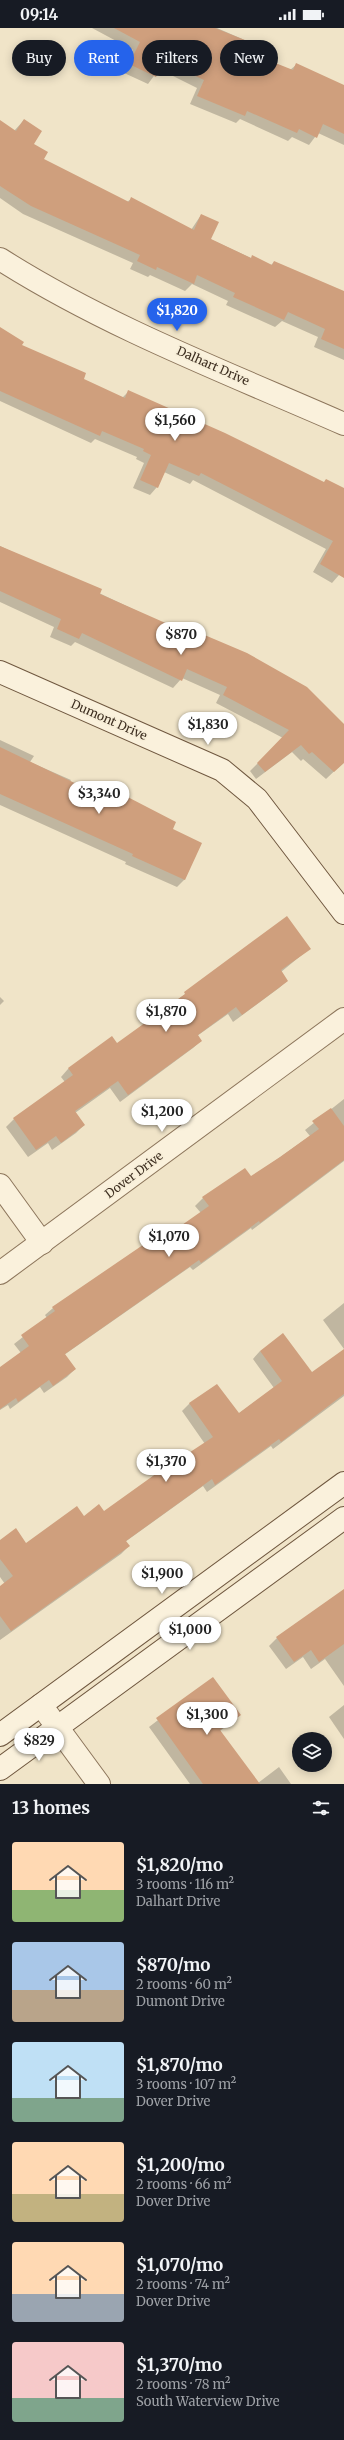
<!DOCTYPE html>
<html lang="en">
<head>
<meta charset="utf-8">
<style>
	:root { --surface:#171b24; --page:#20242c; --text:#f1f3f6; --muted:#9ea1a6; --accent:#2563eb }
	body { margin:0; font-family:Merriweather,serif; background:var(--page); color:var(--text); height:100vh; display:flex; flex-direction:column; font-size:15px; white-space:nowrap }
	* { box-sizing:border-box; margin:0 }
	p { font-size:13px; color:var(--muted) }
	.icon { flex:none; width:22px; height:22px; fill:none; stroke:currentColor; stroke-width:2; stroke-linecap:round; stroke-linejoin:round }
	.map { position:relative; height:1756px; overflow:hidden }
	.panel { display:flex; flex-direction:column; background:var(--surface); flex:1 }
	.panel>* { flex:none }
	.guide { position:absolute; left:12px; top:12px; width:320px; height:36px; display:flex; gap:8px }
	.buttons { position:absolute; left:292px; top:1704px; display:grid; gap:8px }
	.buttons a { display:grid; place-items:center; width:40px; height:40px; border-radius:50%; background:var(--surface); box-shadow:0 2px 10px #0003; font-size:20px }
	.price { position:absolute; translate:-50% -34px; padding:0 9px; border-radius:14px; background:#fff; color:#222; font-size:13px; line-height:26px; filter:drop-shadow(0 1px 2px #0008) }
	.price::after { content:''; position:absolute; left:50%; top:24px; width:12px; height:9px; margin-left:-6px; background:inherit; clip-path:polygon(0 0,100% 0,50% 100%) }
	.price.selected { background:var(--accent); color:#fff }
	ul { padding:0; list-style:none }
	li { display:flex; align-items:center; gap:12px; height:100px; padding:0 12px }
	li span { display:grid; place-items:center; flex:none; width:112px; height:80px; border-radius:4px; color:#555 }
	li>.icon { margin-inline-start:auto }
	span .icon { width:48px; height:48px; fill:#fffc; stroke-width:1 }
	li b { font-size:17px }
	h2 { display:flex; justify-content:space-between; align-items:center; height:48px; padding:0 12px; font-size:17px }
	.pill { padding:0 14px; border-radius:18px; background:var(--surface); box-shadow:0 2px 10px #0003; font-size:14px; line-height:36px }
	.pill.selected { background:var(--accent); color:#fff }
	.status { display:flex; justify-content:space-between; align-items:center; height:28px; padding:0 20px; background:var(--surface); direction:ltr }
	.status svg { height:11px; fill:currentColor }
	.map>svg:first-child { display:block }
	.shadow { fill:#0003 }
	.building { fill:#cf9f7d }
	.lines { fill:none; stroke-linecap:round; stroke-linejoin:round }
	.street-casing { stroke:#8d765c; stroke-width:24 }
	.secondary-casing { stroke:#6f573f; stroke-width:24 }
	.street { stroke:#faf1dc; stroke-width:22 }
	.secondary { stroke:#faf1dc; stroke-width:22 }
	.labels { text-anchor:middle; stroke-width:3.5; stroke-linejoin:round; paint-order:stroke }
	.street-label { font-size:12px; fill:#3d2e20; stroke:#f7eed8 }
</style>
</head>
<body>
<div class="status"><b>09:14</b><svg viewBox="0 0 49 12"><path d="M0 12V9h3v3zM5 12V6h3v6zM10 12V3h3v9zM15 12V0h3v12zM26 1h20v11H26zM47 4h2v5h-2z"/></svg></div>
<div class="map">
<svg width="344" height="1756" viewBox="0 0 344 1756">
	<rect width="100%" height="100%" fill="#f0e4c8"/>
	<g class="shadow">
		<path d="M 92,0 L 217,0 L 256,17 L 252,26 L 290,42 L 296,37 L 344,58 L 344,117 L 318,105 L 309,117 L 292,109 L 288,113 L 240,91 L 236,95 L 190,76 L 197,60 L 159,41 L 148,56 L 122,44 L 133,22 Z"/>
		<path d="M 24,92 L 33,116 L 42,132 L 127,174 L 131,171 L 191,202 L 201,187 L 210,211 L 251,230 L 271,237 L 274,234 L 344,264 L 344,332 L 314,319 L 318,309 L 282,293 L 275,299 L 226,277 L 228,273 L 192,256 L 185,263 L 150,247 L 148,249 L 130,241 L 133,235 L 23,186 L 0,170 L 0,93 L 14,103 Z"/>
		<path d="M 0,307 L 82,352 L 122,370 L 128,364 L 323,455 L 344,461 L 344,539 L 339,547 L 332,555 L 313,544 L 326,521 L 193,452 L 190,456 L 164,444 L 157,459 L 150,467 L 133,460 L 144,435 L 136,431 L 137,429 L 95,411 L 91,415 L 0,373 Z"/>
		<path d="M 0,518 L 177,602 L 181,598 L 344,697 L 344,734 L 326,751 L 303,731 L 301,733 L 292,724 L 256,751 L 250,743 L 283,710 L 216,675 L 220,667 L 182,650 L 173,660 L 75,614 L 71,618 L 50,609 L 54,599 L 0,574 Z"/>
		<path d="M 0,712 L 34,728 L 30,734 L 71,752 L 69,755 L 110,773 L 118,766 L 171,802 L 185,851 L 177,859 L 125,836 L 126,834 L 0,777 Z"/>
		<path d="M 287,890 L 309,921 L 281,944 L 287,953 L 279,960 L 233,994 L 228,986 L 197,1008 L 201,1013 L 193,1020 L 120,1074 L 110,1060 L 75,1085 L 84,1097 L 76,1105 L 52,1122 L 48,1115 L 28,1129 L 6,1099 L 14,1091 L 65,1054 L 61,1049 L 68,1041 L 112,1009 L 117,1017 Z"/>
		<path d="M 0,969 L 4,973 L 0,977 Z"/>
		<path d="M 344,1071 L 344,1133 L 252,1202 L 251,1200 L 193,1242 L 190,1239 L 64,1327 L 75,1341 L 67,1349 L 44,1365 L 40,1359 L 10,1381 L 8,1377 L 0,1382 L 0,1340 L 21,1325 L 14,1316 L 47,1290 L 45,1287 L 53,1280 L 162,1212 L 201,1185 L 195,1178 L 203,1170 L 251,1150 L 310,1108 L 305,1102 Z"/>
		<path d="M 344,1275 L 344,1321 L 323,1292 Z"/>
		<path d="M 260,1323 L 312,1346 L 344,1323 L 344,1368 L 273,1421 L 271,1418 L 207,1464 L 203,1458 L 125,1514 L 129,1518 L 121,1526 L 0,1612 L 0,1559 L 5,1556 L 0,1549 L 0,1513 L 26,1516 L 84,1489 L 104,1485 L 205,1416 L 182,1383 L 190,1375 L 238,1386 L 274,1360 L 253,1331 Z"/>
		<path d="M 344,1571 L 344,1658 L 325,1631 L 311,1641 L 303,1629 L 286,1641 L 269,1618 L 277,1610 Z"/>
		<path d="M 213,1650 L 240,1687 L 220,1703 L 258,1755 L 279,1739 L 291,1756 L 190,1756 L 149,1699 Z"/>
		<path d="M 344,1677 L 344,1711 L 329,1689 Z"/>
	</g>
	<g class="building">
		<path d="M 114,0 L 215,0 L 257,17 L 253,26 L 293,42 L 296,35 L 344,57 L 344,106 L 323,96 L 317,110 L 299,101 L 297,105 L 247,83 L 245,88 L 197,68 L 204,52 L 164,33 L 156,49 L 129,36 L 140,14 Z"/>
		<path d="M 24,91 L 42,103 L 34,116 L 48,124 L 44,131 L 129,174 L 131,169 L 194,202 L 201,186 L 219,194 L 211,211 L 251,230 L 252,227 L 272,237 L 274,233 L 344,263 L 344,321 L 321,311 L 325,301 L 288,284 L 284,292 L 233,269 L 235,265 L 197,247 L 194,256 L 157,239 L 156,242 L 137,233 L 140,227 L 31,178 L 0,158 L 0,92 L 16,103 Z"/>
		<path d="M 0,299 L 24,314 L 22,317 L 86,345 L 84,351 L 125,370 L 128,362 L 225,405 L 324,454 L 326,451 L 344,460 L 344,550 L 320,536 L 333,513 L 201,445 L 199,448 L 169,435 L 158,460 L 140,452 L 151,427 L 143,423 L 144,421 L 102,403 L 100,408 L 0,363 Z"/>
		<path d="M 0,518 L 102,561 L 100,566 L 179,601 L 181,597 L 247,625 L 307,659 L 344,696 L 344,735 L 334,744 L 312,724 L 309,726 L 301,717 L 265,744 L 257,735 L 289,702 L 223,667 L 227,659 L 187,641 L 182,653 L 82,605 L 79,611 L 57,601 L 61,591 L 0,563 Z"/>
		<path d="M 0,719 L 114,774 L 118,764 L 176,794 L 173,801 L 202,815 L 185,852 L 132,828 L 133,826 L 0,766 Z"/>
		<path d="M 287,888 L 311,921 L 281,942 L 288,953 L 242,987 L 236,979 L 198,1007 L 202,1013 L 128,1067 L 118,1053 L 75,1083 L 85,1097 L 61,1115 L 56,1108 L 36,1122 L 13,1090 L 73,1047 L 68,1040 L 112,1008 L 117,1015 L 185,966 L 184,964 Z"/>
		<path d="M 331,1080 L 344,1098 L 344,1132 L 260,1195 L 259,1193 L 201,1235 L 199,1232 L 65,1326 L 76,1341 L 53,1358 L 49,1352 L 18,1374 L 16,1370 L 0,1381 L 0,1339 L 29,1318 L 21,1307 L 55,1283 L 52,1279 L 159,1206 L 162,1211 L 209,1178 L 202,1169 L 245,1140 L 251,1148 L 280,1129 L 319,1101 L 312,1093 Z"/>
		<path d="M 283,1305 L 312,1344 L 344,1321 L 344,1366 L 281,1414 L 279,1411 L 215,1457 L 212,1451 L 126,1513 L 130,1518 L 11,1603 L 0,1588 L 0,1558 L 13,1548 L 0,1531 L 0,1512 L 16,1500 L 26,1515 L 77,1478 L 84,1488 L 99,1476 L 104,1483 L 171,1435 L 172,1436 L 213,1409 L 189,1375 L 217,1356 L 239,1385 L 282,1353 L 260,1323 Z"/>
		<path d="M 344,1561 L 344,1616 L 319,1634 L 311,1622 L 294,1634 L 276,1609 Z"/>
		<path d="M 213,1649 L 241,1687 L 220,1702 L 260,1756 L 203,1756 L 156,1690 Z"/>
	</g>
	<g class="lines">
		<g class="street-casing">
			<g id="street">
				<path d="M 0,231 C 107,299 228,345 344,396"/>
				<path d="M 0,1157 L 42,1215"/>
				<path d="M 0,1245 L 344,991"/>
				<path d="M 41,1677 L 99,1756"/>
			</g>
		</g>
		<g class="secondary-casing">
			<g id="secondary">
				<path d="M 0,644 L 222,742 L 257,771 L 344,885"/>
				<path d="M 0,1707 L 344,1455"/>
				<path d="M 0,1741 L 344,1490"/>
			</g>
		</g>
		<use href="#street" class="street"/>
		<use href="#secondary" class="secondary"/>
	</g>
	<g class="labels">
		<g class="street-label">
			<text transform="translate(213 338) rotate(24)" y="4">Dalhart Drive</text>
			<text transform="translate(109 692) rotate(24)" y="4">Dumont Drive</text>
			<text transform="translate(134 1147) rotate(-37)" y="4">Dover Drive</text>
		</g>
	</g>
</svg>
<div class="buttons">
<a><svg class="icon" aria-label="layers" viewBox="0 0 24 24"><path d="M12 4l9 5-9 5-9-5zM3 14l9 5 9-5"/></svg></a>
</div>
<b class="price selected" style="left:177px;top:304px">$1,820</b>
<b class="price" style="left:175px;top:414px">$1,560</b>
<b class="price" style="left:181px;top:628px">$870</b>
<b class="price" style="left:208px;top:718px">$1,830</b>
<b class="price" style="left:99px;top:787px">$3,340</b>
<b class="price" style="left:166px;top:1005px">$1,870</b>
<b class="price" style="left:162px;top:1105px">$1,200</b>
<b class="price" style="left:169px;top:1230px">$1,070</b>
<b class="price" style="left:166px;top:1455px">$1,370</b>
<b class="price" style="left:162px;top:1567px">$1,900</b>
<b class="price" style="left:190px;top:1623px">$1,000</b>
<b class="price" style="left:207px;top:1708px">$1,300</b>
<b class="price" style="left:39px;top:1734px">$829</b>
<div class="guide">
<a class="pill">Buy</a>
<a class="pill selected">Rent</a>
<a class="pill">Filters</a>
<a class="pill">New</a>
</div>
</div>
<section class="panel">
<h2>13 homes<svg class="icon" aria-label="filters" viewBox="0 0 24 24"><path d="M4 7h16M4 17h16"/><circle cx="9" cy="7" r="2"/><circle cx="15" cy="17" r="2"/></svg></h2>
<ul>
<li><span style="background:linear-gradient(#ffd9b3 60%,#8fb573 0)"><svg class="icon" aria-label="home" viewBox="0 0 24 24"><path d="M3 11l9-7 9 7M6 9v11h12V9"/></svg></span><div><b>$1,820/mo</b><p>3 rooms · 116 m²</p><p>Dalhart Drive</p></div></li>
<li><span style="background:linear-gradient(#a9c7e8 60%,#b9a48a 0)"><svg class="icon" aria-label="home" viewBox="0 0 24 24"><path d="M3 11l9-7 9 7M6 9v11h12V9"/></svg></span><div><b>$870/mo</b><p>2 rooms · 60 m²</p><p>Dumont Drive</p></div></li>
<li><span style="background:linear-gradient(#bfe0f5 70%,#7fa58c 0)"><svg class="icon" aria-label="home" viewBox="0 0 24 24"><path d="M3 11l9-7 9 7M6 9v11h12V9"/></svg></span><div><b>$1,870/mo</b><p>3 rooms · 107 m²</p><p>Dover Drive</p></div></li>
<li><span style="background:linear-gradient(#ffd9b3 65%,#c2b280 0)"><svg class="icon" aria-label="home" viewBox="0 0 24 24"><path d="M3 11l9-7 9 7M6 9v11h12V9"/></svg></span><div><b>$1,200/mo</b><p>2 rooms · 66 m²</p><p>Dover Drive</p></div></li>
<li><span style="background:linear-gradient(#ffd9b3 65%,#9aa5b1 0)"><svg class="icon" aria-label="home" viewBox="0 0 24 24"><path d="M3 11l9-7 9 7M6 9v11h12V9"/></svg></span><div><b>$1,070/mo</b><p>2 rooms · 74 m²</p><p>Dover Drive</p></div></li>
<li><span style="background:linear-gradient(#f6c9c9 70%,#7fa58c 0)"><svg class="icon" aria-label="home" viewBox="0 0 24 24"><path d="M3 11l9-7 9 7M6 9v11h12V9"/></svg></span><div><b>$1,370/mo</b><p>2 rooms · 78 m²</p><p>South Waterview Drive</p></div></li>
</ul>
</section>
</body>
</html>
